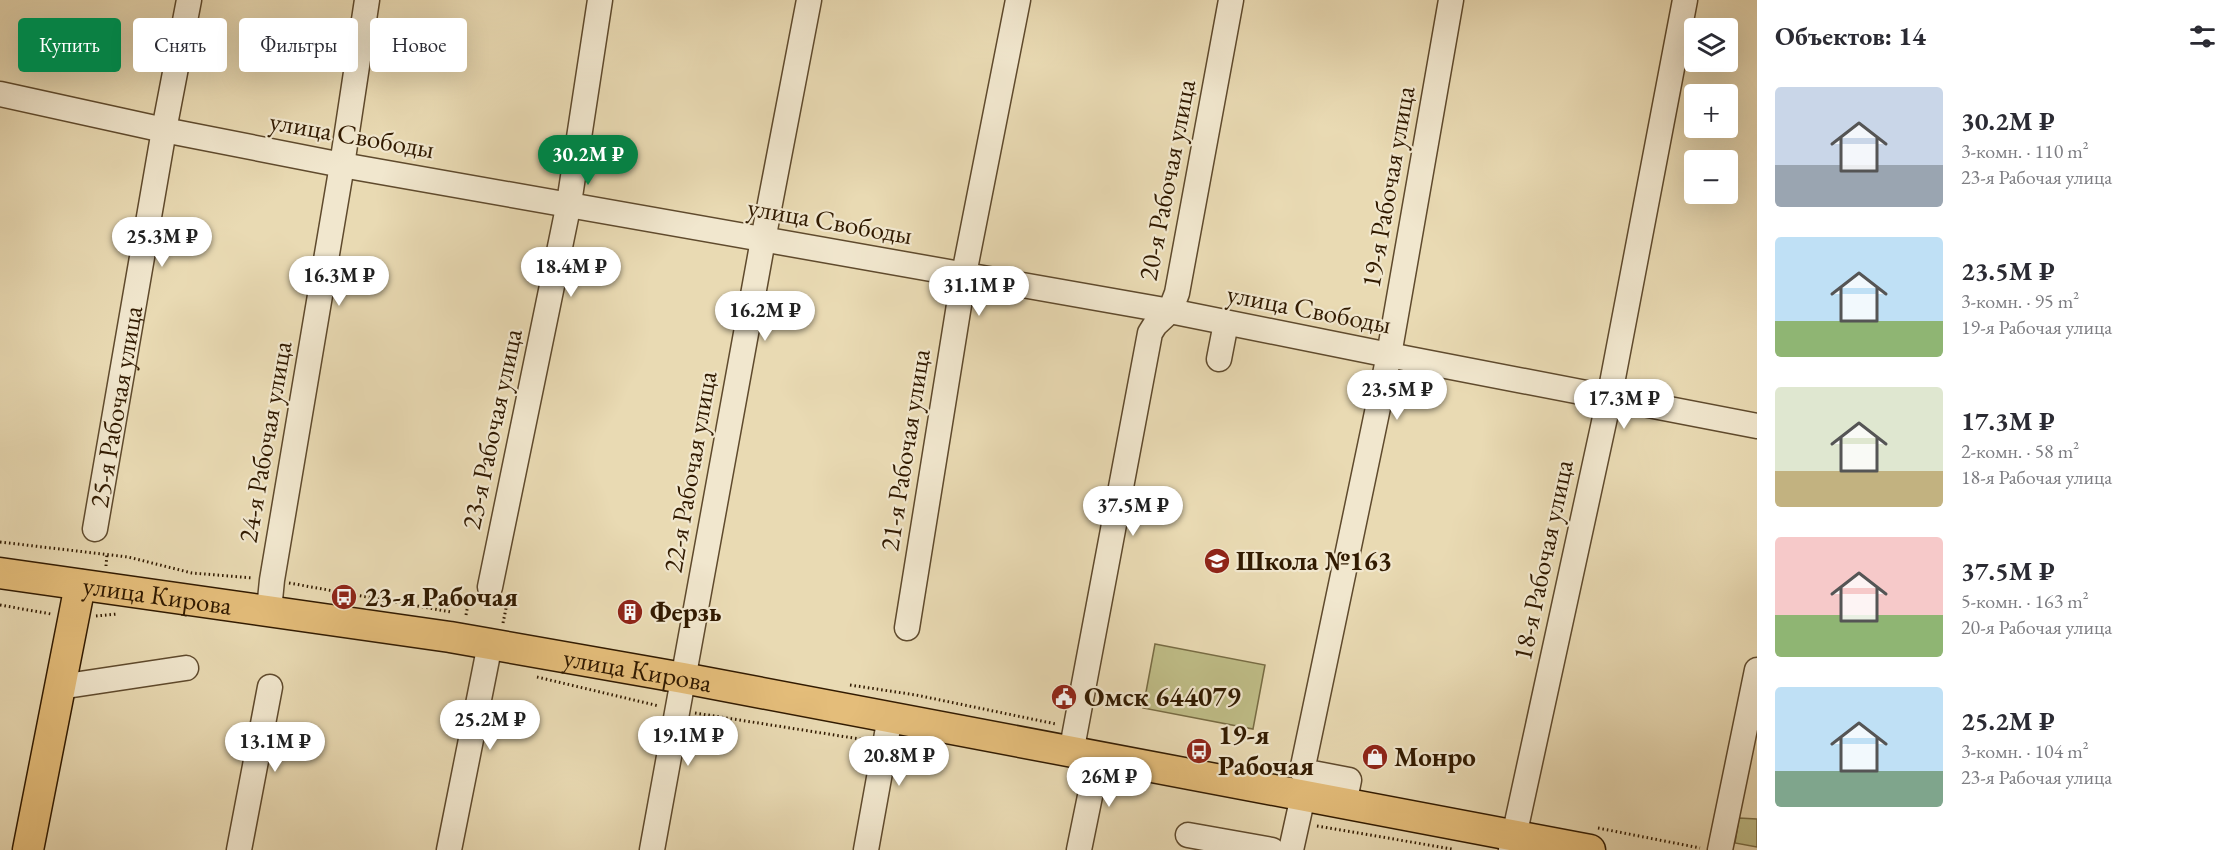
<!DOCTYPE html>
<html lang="ru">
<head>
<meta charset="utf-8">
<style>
	:root { --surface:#fff; --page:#f7f7f7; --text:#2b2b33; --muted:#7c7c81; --accent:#0b8043 }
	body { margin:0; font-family:"EB Garamond",serif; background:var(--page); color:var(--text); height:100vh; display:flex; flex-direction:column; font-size:22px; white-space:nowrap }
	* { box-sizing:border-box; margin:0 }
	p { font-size:20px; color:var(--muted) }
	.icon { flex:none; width:33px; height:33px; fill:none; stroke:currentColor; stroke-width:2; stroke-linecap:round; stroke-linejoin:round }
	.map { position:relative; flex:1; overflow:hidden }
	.sheet { display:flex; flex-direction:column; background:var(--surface); width:480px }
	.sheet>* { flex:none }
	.top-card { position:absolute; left:18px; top:18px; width:570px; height:54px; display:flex; gap:12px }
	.buttons { position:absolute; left:1684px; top:18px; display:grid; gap:12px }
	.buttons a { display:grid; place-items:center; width:54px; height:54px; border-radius:6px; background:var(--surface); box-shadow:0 6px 24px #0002; font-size:30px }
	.price { position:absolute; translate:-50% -51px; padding:0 14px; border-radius:21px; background:#fff; color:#222; font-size:20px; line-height:39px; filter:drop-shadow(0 2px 3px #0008) }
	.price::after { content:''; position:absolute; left:50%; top:36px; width:18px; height:14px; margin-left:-9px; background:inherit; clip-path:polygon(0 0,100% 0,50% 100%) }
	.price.selected { background:var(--accent); color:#fff }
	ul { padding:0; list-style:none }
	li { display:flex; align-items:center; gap:18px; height:150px; padding:0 18px }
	li span { display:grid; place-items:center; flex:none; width:168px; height:120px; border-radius:6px; color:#555 }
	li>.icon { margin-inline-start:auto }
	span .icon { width:72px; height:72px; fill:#fffc; stroke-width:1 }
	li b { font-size:26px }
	h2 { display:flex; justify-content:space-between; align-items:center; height:72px; padding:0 18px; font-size:26px }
	.chip { padding:0 21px; border-radius:6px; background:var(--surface); box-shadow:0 6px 24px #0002; font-size:21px; line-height:54px }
	.chip.selected { background:var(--accent); color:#fff }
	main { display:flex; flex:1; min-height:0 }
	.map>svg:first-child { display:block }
	.green { fill:#bfbd87; stroke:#786c44; stroke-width:1.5 }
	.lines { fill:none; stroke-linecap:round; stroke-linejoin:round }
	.minor-casing { stroke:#5f4a2d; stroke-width:27 }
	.major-casing { stroke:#311a00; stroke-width:33 }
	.path { stroke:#311a00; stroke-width:3; stroke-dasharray:1.5 3; stroke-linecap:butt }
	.minor { stroke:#f1e7ce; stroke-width:24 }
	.major { stroke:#e4bd7a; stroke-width:30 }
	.labels { text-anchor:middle; stroke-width:4.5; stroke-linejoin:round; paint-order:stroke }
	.street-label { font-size:27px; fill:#311a00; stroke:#f1e7ce }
	.poi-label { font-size:27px; font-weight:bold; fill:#311a00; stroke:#f1e7ce; text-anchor:start }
</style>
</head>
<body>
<main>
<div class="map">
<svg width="1757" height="850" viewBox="0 0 1757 850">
	<rect width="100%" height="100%" fill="#e9dab3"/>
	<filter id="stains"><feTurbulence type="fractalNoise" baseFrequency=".00333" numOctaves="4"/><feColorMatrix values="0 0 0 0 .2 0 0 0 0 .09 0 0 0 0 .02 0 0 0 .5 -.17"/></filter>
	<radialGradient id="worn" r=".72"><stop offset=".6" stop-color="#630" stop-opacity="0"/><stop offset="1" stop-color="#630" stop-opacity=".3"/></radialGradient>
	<g class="green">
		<path d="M 1155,644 L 1265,665 L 1253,729 L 1143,708 Z"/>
		<path d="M 1739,818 L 1757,819 L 1757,847 L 1735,843 Z"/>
	</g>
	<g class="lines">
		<g class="minor-casing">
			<g id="minor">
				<path d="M 0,94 L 164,130 L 342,165 L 1170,311 L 1389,355 L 1757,426"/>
				<path d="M 1219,359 L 1226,323"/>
				<path id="s1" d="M 95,529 L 164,130 L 189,0"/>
				<path d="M 490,587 L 569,203 L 600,0"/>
				<path d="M 269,610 L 272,580 L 342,165 L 367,0"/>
				<path d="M 907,628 L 964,274 L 1018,0"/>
				<path d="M 61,682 L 73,685 L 186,668"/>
				<path d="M 1071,753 L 1150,333 L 1155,325 L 1170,311 L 1177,293 L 1231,0"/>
				<path d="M 1344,804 L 1349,780 L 1302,771 L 1389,355 L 1451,0"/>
				<path d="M 1188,835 L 1272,850"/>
				<path d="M 239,850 L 270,687"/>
				<path d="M 449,850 L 490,644"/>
				<path d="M 652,850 L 763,240 L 809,0"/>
				<path d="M 866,850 L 890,717"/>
				<path d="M 1079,850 L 1098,757"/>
				<path d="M 1291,850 L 1303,796"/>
				<path d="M 1511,850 L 1609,399 L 1685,0"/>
				<path d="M 1720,850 L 1757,670"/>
			</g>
		</g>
		<g class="major-casing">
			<g id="major">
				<path id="s2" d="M 0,573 L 450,637 L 683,678 L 1590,850"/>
				<path d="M 28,850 L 80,585"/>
			</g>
		</g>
		<g class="path">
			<path d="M 0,542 L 128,557 L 192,573 L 253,578"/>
			<path d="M 106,566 L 107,554"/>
			<path d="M 289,583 L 451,612"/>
			<path d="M 0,605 L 51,614"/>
			<path d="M 466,615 L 470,594"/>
			<path d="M 96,616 L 117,614"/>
			<path d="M 503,623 L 509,594"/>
			<path d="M 537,677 L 659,706"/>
			<path d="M 850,685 L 916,695 L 1056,724"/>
			<path d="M 695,713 L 866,740"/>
			<path d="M 906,746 L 940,752"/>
			<path d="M 1317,826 L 1452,849"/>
			<path d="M 1598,828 L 1700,848"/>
		</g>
		<use href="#minor" class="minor"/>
		<use href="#major" class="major"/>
	</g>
	<defs>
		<g id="school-disc" transform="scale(1.35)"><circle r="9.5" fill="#8f2418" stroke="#f1e7ce"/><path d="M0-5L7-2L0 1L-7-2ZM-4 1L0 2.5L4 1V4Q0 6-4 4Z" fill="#fff"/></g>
		<g id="bus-disc" transform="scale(1.35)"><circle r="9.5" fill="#8f2418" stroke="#f1e7ce"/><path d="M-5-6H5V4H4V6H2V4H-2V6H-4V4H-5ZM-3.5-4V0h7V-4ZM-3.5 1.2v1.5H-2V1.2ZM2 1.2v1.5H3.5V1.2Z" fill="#fff"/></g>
		<g id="building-disc" transform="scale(1.35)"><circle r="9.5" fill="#8f2418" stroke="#f1e7ce"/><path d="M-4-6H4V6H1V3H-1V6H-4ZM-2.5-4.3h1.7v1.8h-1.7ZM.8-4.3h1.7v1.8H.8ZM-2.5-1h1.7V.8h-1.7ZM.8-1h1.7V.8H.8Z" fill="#fff"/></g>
		<g id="civic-disc" transform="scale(1.35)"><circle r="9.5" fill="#8f2418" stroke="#f1e7ce"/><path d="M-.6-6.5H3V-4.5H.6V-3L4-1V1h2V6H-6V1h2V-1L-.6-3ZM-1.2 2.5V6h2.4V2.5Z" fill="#fff"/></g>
		<g id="shop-disc" transform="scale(1.35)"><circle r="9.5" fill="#8f2418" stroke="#f1e7ce"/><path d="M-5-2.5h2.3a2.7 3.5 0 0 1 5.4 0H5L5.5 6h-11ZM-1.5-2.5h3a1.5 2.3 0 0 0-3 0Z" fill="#fff"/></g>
	</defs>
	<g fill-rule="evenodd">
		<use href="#school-disc" x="1217" y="561"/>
		<use href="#bus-disc" x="344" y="597"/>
		<use href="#building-disc" x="630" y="612"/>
		<use href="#civic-disc" x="1064" y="697"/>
		<use href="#bus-disc" x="1199" y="751"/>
		<use href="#shop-disc" x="1375" y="757"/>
	</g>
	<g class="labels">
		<g class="street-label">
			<text transform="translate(352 135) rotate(10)" y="9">улица Свободы</text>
			<text transform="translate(1167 180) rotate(-79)" y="9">20-я Рабочая улица</text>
			<text transform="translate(1388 187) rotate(-80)" y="9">19-я Рабочая улица</text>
			<text transform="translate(830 221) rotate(10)" y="9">улица Свободы</text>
			<text transform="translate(1309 309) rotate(11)" y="9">улица Свободы</text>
			<text dy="9" stroke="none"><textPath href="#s1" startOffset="124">25-я Рабочая улица</textPath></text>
			<text transform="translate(492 429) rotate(-78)" y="9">23-я Рабочая улица</text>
			<text transform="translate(265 442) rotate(-80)" y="9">24-я Рабочая улица</text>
			<text transform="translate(905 450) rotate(-81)" y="9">21-я Рабочая улица</text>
			<text transform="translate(690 472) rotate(-80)" y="9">22-я Рабочая улица</text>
			<text transform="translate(1543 560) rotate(-78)" y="9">18-я Рабочая улица</text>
			<text dy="9" stroke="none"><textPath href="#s2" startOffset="159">улица Кирова</textPath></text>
			<text dy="9" stroke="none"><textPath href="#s2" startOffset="645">улица Кирова</textPath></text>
		</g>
		<g class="poi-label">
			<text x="1236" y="570">Школа №163</text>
			<text x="364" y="606">23-я Рабочая</text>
			<text x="650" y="621">Ферзь</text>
			<text x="1084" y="706">Омск 644079</text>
			<text x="1218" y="744">19-я<tspan x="1218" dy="31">Рабочая</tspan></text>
			<text x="1394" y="766">Монро</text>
		</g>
	</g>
	<rect width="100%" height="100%" filter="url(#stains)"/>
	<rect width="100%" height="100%" fill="url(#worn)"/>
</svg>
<div class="buttons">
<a><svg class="icon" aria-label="layers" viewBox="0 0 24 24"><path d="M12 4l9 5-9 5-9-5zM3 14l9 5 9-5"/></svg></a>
<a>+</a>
<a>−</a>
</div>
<b class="price selected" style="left:588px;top:186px">30.2M ₽</b>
<b class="price" style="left:162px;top:268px">25.3M ₽</b>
<b class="price" style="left:571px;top:298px">18.4M ₽</b>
<b class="price" style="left:339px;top:307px">16.3M ₽</b>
<b class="price" style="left:979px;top:317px">31.1M ₽</b>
<b class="price" style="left:765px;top:342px">16.2M ₽</b>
<b class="price" style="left:1397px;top:421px">23.5M ₽</b>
<b class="price" style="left:1624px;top:430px">17.3M ₽</b>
<b class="price" style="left:1133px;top:537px">37.5M ₽</b>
<b class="price" style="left:490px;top:751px">25.2M ₽</b>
<b class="price" style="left:688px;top:767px">19.1M ₽</b>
<b class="price" style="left:275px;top:773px">13.1M ₽</b>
<b class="price" style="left:899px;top:787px">20.8M ₽</b>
<b class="price" style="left:1109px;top:808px">26M ₽</b>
<div class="top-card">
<a class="chip selected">Купить</a>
<a class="chip">Снять</a>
<a class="chip">Фильтры</a>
<a class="chip">Новое</a>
</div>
</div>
<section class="sheet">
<h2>Объектов: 14<svg class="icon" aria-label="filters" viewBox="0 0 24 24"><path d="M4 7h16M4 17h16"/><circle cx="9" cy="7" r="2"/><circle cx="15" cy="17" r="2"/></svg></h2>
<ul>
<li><span style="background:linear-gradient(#c9d6e8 65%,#9aa5b1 0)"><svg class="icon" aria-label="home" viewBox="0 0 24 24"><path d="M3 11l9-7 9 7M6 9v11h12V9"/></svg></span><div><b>30.2M ₽</b><p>3-комн. · 110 m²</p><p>23-я Рабочая улица</p></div></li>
<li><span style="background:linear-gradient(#bfe0f5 70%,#8fb573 0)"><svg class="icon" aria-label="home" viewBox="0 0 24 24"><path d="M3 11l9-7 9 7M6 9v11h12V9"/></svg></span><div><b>23.5M ₽</b><p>3-комн. · 95 m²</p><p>19-я Рабочая улица</p></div></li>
<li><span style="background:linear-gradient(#dfe7d0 70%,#c2b280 0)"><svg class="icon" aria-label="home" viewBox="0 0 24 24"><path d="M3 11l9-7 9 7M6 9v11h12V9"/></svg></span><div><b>17.3M ₽</b><p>2-комн. · 58 m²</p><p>18-я Рабочая улица</p></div></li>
<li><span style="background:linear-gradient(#f6c9c9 65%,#8fb573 0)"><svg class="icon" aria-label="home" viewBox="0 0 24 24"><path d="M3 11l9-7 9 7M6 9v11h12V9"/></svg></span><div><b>37.5M ₽</b><p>5-комн. · 163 m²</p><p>20-я Рабочая улица</p></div></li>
<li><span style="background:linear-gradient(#bfe0f5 70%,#7fa58c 0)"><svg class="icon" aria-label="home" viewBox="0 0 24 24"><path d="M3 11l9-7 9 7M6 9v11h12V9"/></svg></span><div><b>25.2M ₽</b><p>3-комн. · 104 m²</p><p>23-я Рабочая улица</p></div></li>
</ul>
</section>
</main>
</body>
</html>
